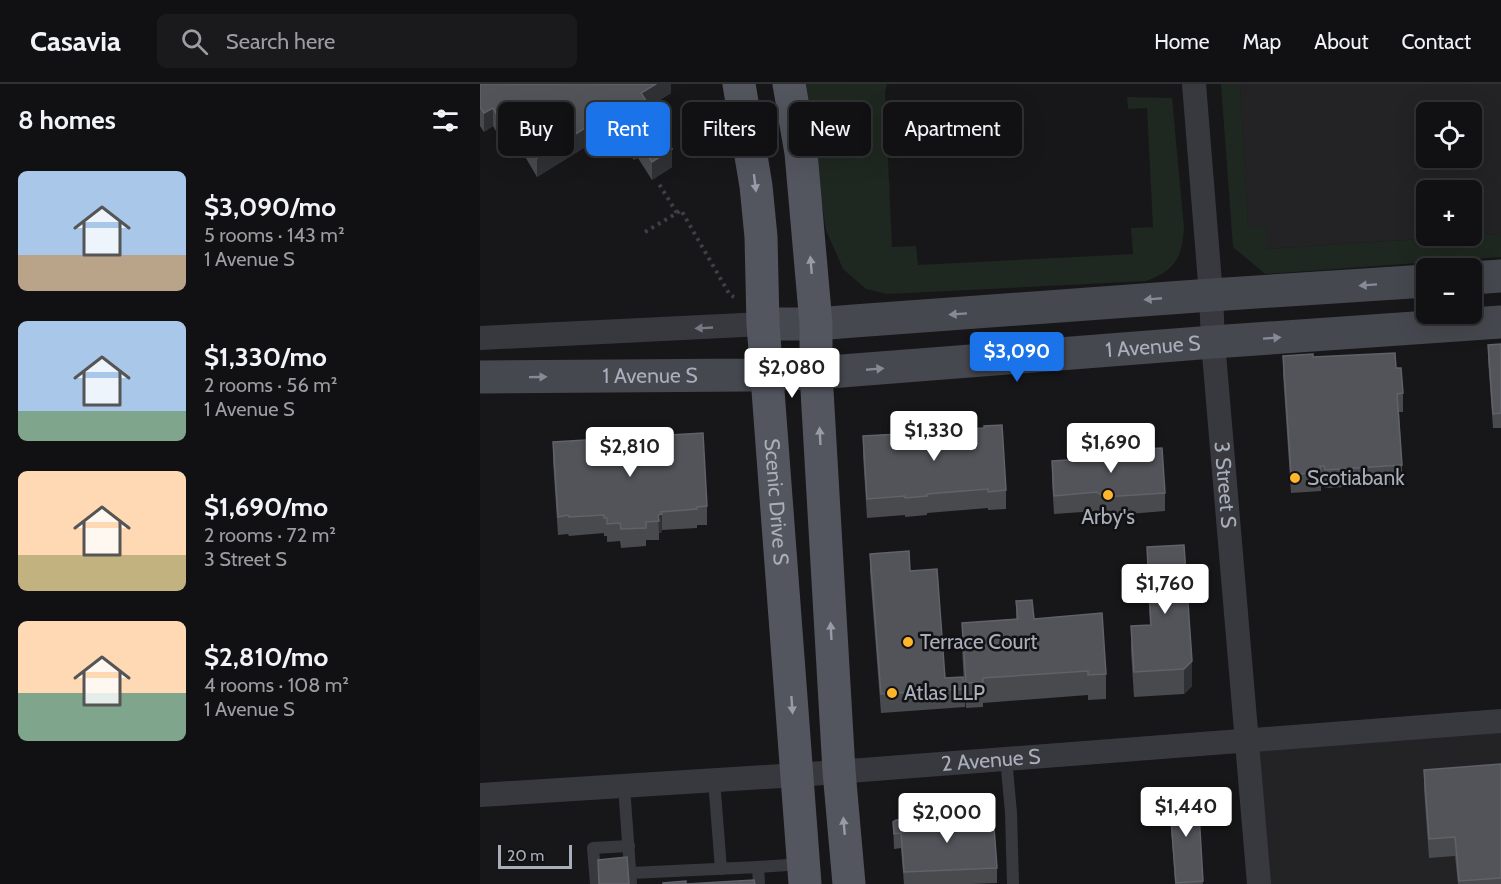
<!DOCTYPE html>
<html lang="en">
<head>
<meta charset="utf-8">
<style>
	:root { --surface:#111113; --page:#1a1a1c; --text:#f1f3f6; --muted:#9c9da0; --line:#303133; --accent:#1a73e8 }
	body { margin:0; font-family:Cabin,sans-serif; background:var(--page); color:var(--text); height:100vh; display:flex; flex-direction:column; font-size:22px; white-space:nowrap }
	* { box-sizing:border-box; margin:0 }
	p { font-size:20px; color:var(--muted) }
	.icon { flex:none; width:33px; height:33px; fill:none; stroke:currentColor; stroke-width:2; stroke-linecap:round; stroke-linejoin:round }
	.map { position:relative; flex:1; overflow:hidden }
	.sheet { display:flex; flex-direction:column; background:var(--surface); width:480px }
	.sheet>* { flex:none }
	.banner { position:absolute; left:18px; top:18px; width:570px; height:54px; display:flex; gap:12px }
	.buttons { position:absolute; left:936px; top:18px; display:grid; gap:12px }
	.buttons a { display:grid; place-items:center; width:66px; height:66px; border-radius:9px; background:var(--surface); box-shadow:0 6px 24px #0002,0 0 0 2px var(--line); font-size:30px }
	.scale { position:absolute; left:18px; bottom:15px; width:74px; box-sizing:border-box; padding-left:6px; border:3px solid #a8aeba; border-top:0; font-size:16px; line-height:21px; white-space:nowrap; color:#a8aeba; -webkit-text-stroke:4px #121214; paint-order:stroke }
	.price { position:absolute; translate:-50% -51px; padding:0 14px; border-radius:6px; background:#fff; color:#222; font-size:20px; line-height:39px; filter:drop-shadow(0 2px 3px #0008) }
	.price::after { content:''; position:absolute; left:50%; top:36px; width:18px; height:14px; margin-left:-9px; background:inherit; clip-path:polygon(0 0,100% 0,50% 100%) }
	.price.on { background:var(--accent); color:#fff }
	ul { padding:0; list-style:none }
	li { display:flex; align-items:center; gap:18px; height:150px; padding:0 18px }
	li span { display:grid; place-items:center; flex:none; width:168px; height:120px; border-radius:9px; color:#555 }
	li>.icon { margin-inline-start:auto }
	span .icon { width:72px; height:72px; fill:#fffc; stroke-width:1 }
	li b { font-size:26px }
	h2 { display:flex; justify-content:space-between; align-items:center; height:72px; padding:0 18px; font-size:26px }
	.pill { padding:0 21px; border-radius:9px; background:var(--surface); box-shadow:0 6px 24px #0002,0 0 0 2px var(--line); font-size:21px; line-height:54px }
	.pill.on { background:var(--accent); color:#fff }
	header { display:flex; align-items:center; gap:36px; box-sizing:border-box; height:84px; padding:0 30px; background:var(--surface); border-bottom:2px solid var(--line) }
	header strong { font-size:28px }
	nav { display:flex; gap:33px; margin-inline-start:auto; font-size:21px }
	.search { width:420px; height:54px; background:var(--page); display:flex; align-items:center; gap:15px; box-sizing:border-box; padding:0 21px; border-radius:9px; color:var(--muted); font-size:22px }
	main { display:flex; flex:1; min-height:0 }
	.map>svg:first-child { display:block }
	.built { fill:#232326; fill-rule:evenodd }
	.green { fill:#1f2820 }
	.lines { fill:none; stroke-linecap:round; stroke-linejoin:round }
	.path { stroke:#3e4046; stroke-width:4; stroke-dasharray:3 4.5; stroke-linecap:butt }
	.lane { stroke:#38393f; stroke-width:12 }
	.street { stroke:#38393f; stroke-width:24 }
	.secondary { stroke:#46484f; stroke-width:33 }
	.primary { stroke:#53565e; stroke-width:33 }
	.wall { fill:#484a4e }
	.shaded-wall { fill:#303134 }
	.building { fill:#53545a; stroke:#606269; stroke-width:1.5 }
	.oneway { fill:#979ca8 }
	.oneway2 { fill:#868a95 }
	.oneway3 { fill:#767983 }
	.poi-dot { fill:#ffb62a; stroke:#121214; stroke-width:2 }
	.labels { text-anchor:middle; stroke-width:5; stroke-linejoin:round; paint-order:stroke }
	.street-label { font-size:21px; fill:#a8aeba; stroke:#121214 }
	.poi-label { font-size:21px; fill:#a8aeba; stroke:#121214; text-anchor:start }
</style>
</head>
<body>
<header>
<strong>Casavia</strong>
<div class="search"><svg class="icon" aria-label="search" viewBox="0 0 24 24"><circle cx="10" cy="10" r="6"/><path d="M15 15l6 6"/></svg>Search here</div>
<nav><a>Home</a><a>Map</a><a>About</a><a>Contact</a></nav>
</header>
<main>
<section class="sheet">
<h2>8 homes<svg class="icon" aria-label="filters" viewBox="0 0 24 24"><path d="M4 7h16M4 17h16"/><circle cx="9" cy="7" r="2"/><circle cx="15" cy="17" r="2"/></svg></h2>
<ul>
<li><span style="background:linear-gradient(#a9c7e8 70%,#b9a48a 0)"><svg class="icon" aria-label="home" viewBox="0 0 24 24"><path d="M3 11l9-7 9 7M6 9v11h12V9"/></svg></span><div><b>$3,090/mo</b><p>5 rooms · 143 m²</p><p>1 Avenue S</p></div></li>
<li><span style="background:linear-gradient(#a9c7e8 75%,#7fa58c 0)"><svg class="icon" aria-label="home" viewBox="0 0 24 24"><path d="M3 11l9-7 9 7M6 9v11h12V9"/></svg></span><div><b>$1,330/mo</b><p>2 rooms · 56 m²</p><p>1 Avenue S</p></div></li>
<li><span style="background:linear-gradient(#ffd9b3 70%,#c2b280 0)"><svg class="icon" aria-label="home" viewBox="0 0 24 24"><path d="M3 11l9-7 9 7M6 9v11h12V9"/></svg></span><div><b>$1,690/mo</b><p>2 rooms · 72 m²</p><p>3 Street S</p></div></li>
<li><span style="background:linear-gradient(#ffd9b3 60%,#7fa58c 0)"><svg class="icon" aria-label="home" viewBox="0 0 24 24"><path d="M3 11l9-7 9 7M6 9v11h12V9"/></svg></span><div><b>$2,810/mo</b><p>4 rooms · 108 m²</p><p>1 Avenue S</p></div></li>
</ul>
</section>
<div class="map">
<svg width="1021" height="800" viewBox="0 0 1021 800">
	<rect width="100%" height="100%" fill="#171719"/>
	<g class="built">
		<path d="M 760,0 L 1021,0 L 1021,150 L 787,165 L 768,143 ZM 946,28 L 992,28 L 992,74 L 946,74 ZM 946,106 L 992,106 L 992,152 L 946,152 Z"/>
		<path d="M 1021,637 L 1021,800 L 779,800 L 768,656 Z"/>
	</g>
	<g class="green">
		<path d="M 323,0 L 407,0 L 405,9 L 412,163 L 436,162 L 438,181 L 653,170 L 651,144 L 673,143 L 667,24 L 648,25 L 647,13 L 692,14 L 704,144 C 702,174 695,187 666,197 L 407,210 L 386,205 L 363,185 L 346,146 Z"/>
		<path d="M 741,0 L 760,0 L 768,142 L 786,142 L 787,165 L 1021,150 L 1021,173 L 785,190 L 753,163 Z"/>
	</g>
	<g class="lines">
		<g class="path">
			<path d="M 197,129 L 201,126 L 250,211 L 254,213"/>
			<path d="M 165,148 L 197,129 L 179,100"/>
		</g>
		<g class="lane">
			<path d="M 526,674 L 531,729 L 533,800"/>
			<path d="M 234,696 L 241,785"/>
			<path d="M 144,702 L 151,800"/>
			<path d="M 278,783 L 322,780"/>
			<path d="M 151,789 L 278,783 L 279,800"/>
			<path d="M 116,800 L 113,764 L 149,762"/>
		</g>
		<g class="street">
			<path id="s1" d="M 714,0 L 731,211 L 733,258 L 779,800"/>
			<path d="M 0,254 L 283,240"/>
			<path id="s2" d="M 0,711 L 317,691 L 1021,637"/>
		</g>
		<g class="secondary">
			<path d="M 992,194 L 1021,192"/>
			<path d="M 283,240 L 336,240 L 374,237 L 731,211 L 946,197"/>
			<path id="s3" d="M 0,293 L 269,291 L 336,289 L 733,258 L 1021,238"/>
		</g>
		<g class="primary">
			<path id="s4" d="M 259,0 L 276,102 L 281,153 L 283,240 L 325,800"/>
			<path d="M 309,0 L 321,69 L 336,240 L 336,289 L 359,687 L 369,800"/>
		</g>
	</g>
	<g class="wall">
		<path d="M 0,0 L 191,0 L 191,9 L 170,22 L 181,47 L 192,83 L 172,96 L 158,74 L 154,76 L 134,45 L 57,93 L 40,64 L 30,71 L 13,42 L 4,48 L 0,42 Z"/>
		<path d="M 1021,260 L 1021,344 L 1013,344 L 1008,275 L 1008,261 Z"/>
		<path d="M 803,272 L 833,273 L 916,284 L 923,309 L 923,328 L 919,328 L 922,381 L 922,400 L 845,404 L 844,401 L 841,401 L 841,407 L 811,409 L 803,290 Z"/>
		<path d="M 443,348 L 526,406 L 526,425 L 508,426 L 508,424 L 447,429 L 447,431 L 425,433 L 425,431 L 387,434 L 383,371 L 383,352 Z"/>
		<path d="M 73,358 L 227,422 L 227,441 L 217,441 L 217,444 L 182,446 L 182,448 L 179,449 L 179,456 L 166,456 L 166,462 L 141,464 L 140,457 L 127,458 L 127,452 L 124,452 L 124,449 L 89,452 L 88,450 L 78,451 L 73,377 Z"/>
		<path d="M 572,377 L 685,409 L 685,427 L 624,432 L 617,427 L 574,430 L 572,396 Z"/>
		<path d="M 667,463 L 712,602 L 704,610 L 654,613 L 651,567 L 651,542 L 670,541 L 667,488 Z"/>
		<path d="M 390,470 L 430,487 L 465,594 L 484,600 L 482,564 L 482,539 L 536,535 L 536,517 L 554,535 L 626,590 L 626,615 L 608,616 L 608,611 L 503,619 L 503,623 L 486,624 L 485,609 L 485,623 L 401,629 L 390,488 Z"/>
		<path d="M 1021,680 L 1021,800 L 978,800 L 975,772 L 949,774 L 944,705 L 944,686 Z"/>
		<path d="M 689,711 L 718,712 L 723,800 L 695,800 Z"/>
		<path d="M 458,736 L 505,743 L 517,784 L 517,799 L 492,800 L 424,800 L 421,764 L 414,765 L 413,738 Z"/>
	</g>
	<g class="shaded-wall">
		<path d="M 176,0 L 191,0 L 191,9 L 161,27 L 161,9 Z"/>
		<path d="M 13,24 L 13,42 L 4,48 L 4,29 Z"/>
		<path d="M 134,26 L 134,45 L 57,93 L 57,74 Z"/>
		<path d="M 40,46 L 40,64 L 30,71 L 30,52 Z"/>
		<path d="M 158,55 L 158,74 L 154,76 L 154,57 Z"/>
		<path d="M 192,65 L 192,83 L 172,96 L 172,78 Z"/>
		<path d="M 182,430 L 182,448 L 179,449 L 178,431 Z"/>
		<path d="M 712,577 L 712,602 L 704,610 L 704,585 Z"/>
	</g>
	<g class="building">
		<path d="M 0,0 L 176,0 L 161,9 L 181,40 L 178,42 L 192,65 L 172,78 L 158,55 L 154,57 L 134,26 L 57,74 L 40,46 L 30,52 L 13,24 L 4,29 L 0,23 Z"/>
		<path d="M 1021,260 L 1021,329 L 1013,330 L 1008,261 Z"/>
		<path d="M 915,269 L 916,284 L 921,284 L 923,309 L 917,310 L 922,381 L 845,386 L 844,382 L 840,382 L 841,389 L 811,390 L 803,272 L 833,270 L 833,273 Z"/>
		<path d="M 522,341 L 526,406 L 508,408 L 508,405 L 447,410 L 447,412 L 425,414 L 425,412 L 387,415 L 383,352 L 420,350 L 420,348 L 443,347 L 443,348 L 504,344 L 504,342 Z"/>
		<path d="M 223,349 L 227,422 L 217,423 L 217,425 L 181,428 L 182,430 L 178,431 L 179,437 L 166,438 L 166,444 L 141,445 L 140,439 L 127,440 L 127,434 L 124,434 L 124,431 L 89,433 L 88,431 L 78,433 L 73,358 Z"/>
		<path d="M 682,364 L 685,409 L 624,413 L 617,408 L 574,412 L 572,377 L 604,375 L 610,368 Z"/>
		<path d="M 704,461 L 712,577 L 704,585 L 654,588 L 651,542 L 671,541 L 667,463 Z"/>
		<path d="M 429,467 L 430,487 L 457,485 L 465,594 L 483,593 L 485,605 L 401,610 L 390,470 Z"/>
		<path d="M 552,516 L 554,535 L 622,529 L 626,590 L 608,591 L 608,587 L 503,594 L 503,598 L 486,599 L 482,539 L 538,535 L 536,517 Z"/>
		<path d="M 1021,680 L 1021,794 L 979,797 L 975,753 L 949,755 L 944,686 Z"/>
		<path d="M 715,709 L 718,712 L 723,797 L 696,799 L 689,711 Z"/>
		<path d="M 505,732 L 505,743 L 514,743 L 517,784 L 424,788 L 421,749 L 414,750 L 413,738 L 416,736 L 455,733 L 458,736 Z"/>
		<path d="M 147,773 L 149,800 L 119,800 L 118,776 Z"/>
		<path d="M 274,796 L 275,800 L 183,800 L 183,799 L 206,797 L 206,800 Z"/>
	</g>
	<defs><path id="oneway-solid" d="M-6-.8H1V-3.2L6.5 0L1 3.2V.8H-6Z" transform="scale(1.5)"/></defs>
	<g class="oneway">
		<use href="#oneway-solid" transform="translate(275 99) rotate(83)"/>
		<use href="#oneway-solid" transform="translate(331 181) rotate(-95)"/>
		<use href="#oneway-solid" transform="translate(340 352) rotate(-93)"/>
		<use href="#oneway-solid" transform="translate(351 547) rotate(-93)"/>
		<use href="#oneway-solid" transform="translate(312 621) rotate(86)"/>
		<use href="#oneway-solid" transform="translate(364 742) rotate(-95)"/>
	</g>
	<g class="oneway2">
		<use href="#oneway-solid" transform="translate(888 201) rotate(176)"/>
		<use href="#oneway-solid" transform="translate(673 215) rotate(175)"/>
		<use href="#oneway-solid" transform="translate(478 230) rotate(176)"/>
		<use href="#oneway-solid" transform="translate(792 254) rotate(-4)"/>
		<use href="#oneway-solid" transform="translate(395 285) rotate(-5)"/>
		<use href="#oneway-solid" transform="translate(58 293) rotate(-1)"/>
	</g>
	<use class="oneway3" href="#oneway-solid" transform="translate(224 244) rotate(177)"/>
	<g class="poi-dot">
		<circle cx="815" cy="394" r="6"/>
		<circle cx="628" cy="411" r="6"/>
		<circle cx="428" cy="558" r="6"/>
		<circle cx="412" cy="609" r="6"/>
	</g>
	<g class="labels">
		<g class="street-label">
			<text dy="7" stroke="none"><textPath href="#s3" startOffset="674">1 Avenue S</textPath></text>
			<text dy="7" stroke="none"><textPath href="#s3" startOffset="170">1 Avenue S</textPath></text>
			<text dy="7" stroke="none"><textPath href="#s1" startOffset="402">3 Street S</textPath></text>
			<text dy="7" stroke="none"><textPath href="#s4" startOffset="420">Scenic Drive S</textPath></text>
			<text dy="7" stroke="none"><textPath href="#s2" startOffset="512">2 Avenue S</textPath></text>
		</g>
		<g class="poi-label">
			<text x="827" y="401">Scotiabank</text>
			<text x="628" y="440" text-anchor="middle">Arby's</text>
			<text x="440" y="565">Terrace Court</text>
			<text x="424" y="616">Atlas LLP</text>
		</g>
	</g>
</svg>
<div class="buttons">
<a><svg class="icon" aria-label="locate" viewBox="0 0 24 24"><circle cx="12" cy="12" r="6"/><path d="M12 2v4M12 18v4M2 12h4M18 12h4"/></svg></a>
<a>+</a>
<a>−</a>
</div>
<div class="scale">20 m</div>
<b class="price on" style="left:537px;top:299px">$3,090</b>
<b class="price" style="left:312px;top:315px">$2,080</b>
<b class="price" style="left:454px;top:378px">$1,330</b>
<b class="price" style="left:631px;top:390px">$1,690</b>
<b class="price" style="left:150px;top:394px">$2,810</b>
<b class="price" style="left:685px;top:531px">$1,760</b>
<b class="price" style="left:706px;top:754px">$1,440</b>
<b class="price" style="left:467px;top:760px">$2,000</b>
<div class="banner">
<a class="pill">Buy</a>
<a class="pill on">Rent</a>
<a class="pill">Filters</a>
<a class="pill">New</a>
<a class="pill">Apartment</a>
</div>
</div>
</main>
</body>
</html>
